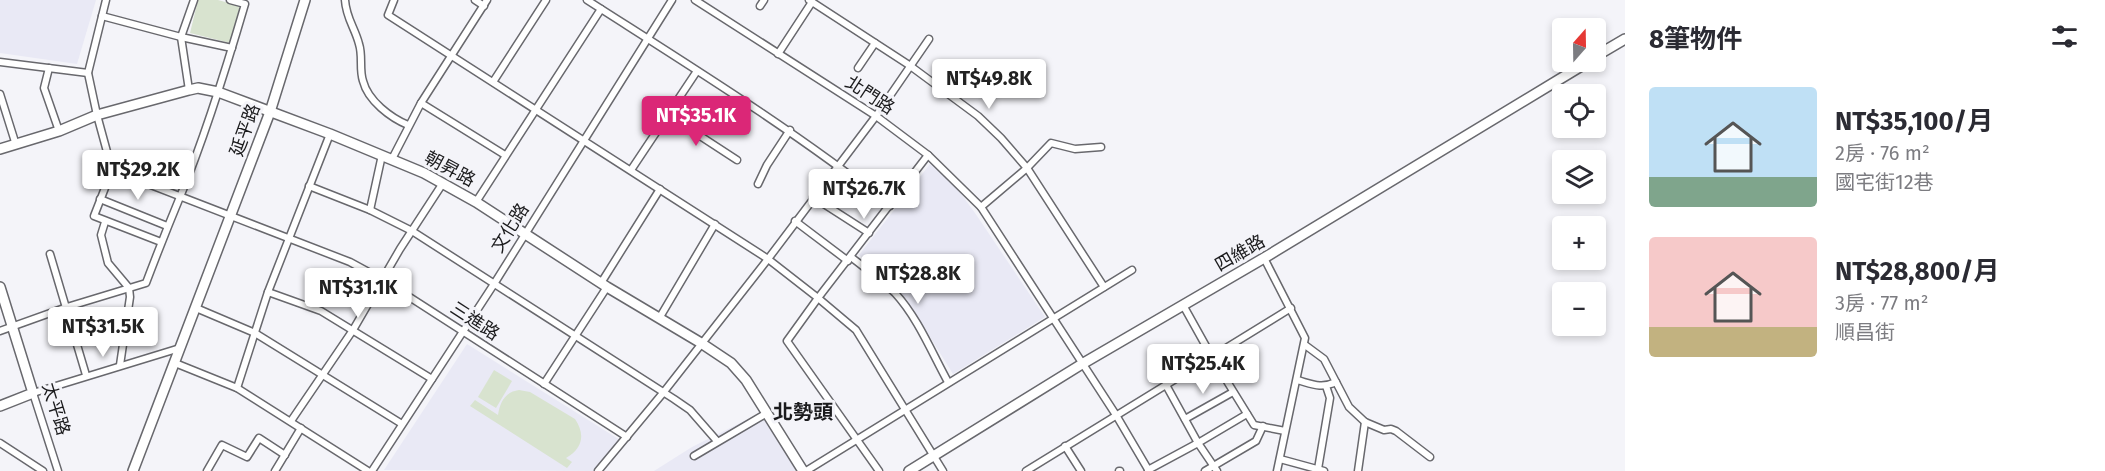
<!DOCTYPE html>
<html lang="zh-TW">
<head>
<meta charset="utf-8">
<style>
	:root { --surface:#fff; --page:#f7f7f7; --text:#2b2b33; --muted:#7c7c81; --accent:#db2777 }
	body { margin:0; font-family:"Fira Sans","Noto Sans TC",sans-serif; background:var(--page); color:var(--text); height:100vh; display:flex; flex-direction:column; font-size:22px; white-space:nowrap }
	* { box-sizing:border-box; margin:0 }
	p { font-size:20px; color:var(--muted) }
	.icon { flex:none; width:33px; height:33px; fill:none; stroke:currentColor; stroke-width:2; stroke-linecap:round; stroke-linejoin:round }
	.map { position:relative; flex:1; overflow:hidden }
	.panel { display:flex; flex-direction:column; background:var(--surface); width:480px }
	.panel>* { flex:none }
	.needle { width:39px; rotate:20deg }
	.tools { position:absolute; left:1552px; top:18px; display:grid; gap:12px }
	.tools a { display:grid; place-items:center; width:54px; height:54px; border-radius:6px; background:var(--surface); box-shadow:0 3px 9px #0003; font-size:30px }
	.price { position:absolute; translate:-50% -51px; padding:0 14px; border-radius:6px; background:#fff; color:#222; font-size:20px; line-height:39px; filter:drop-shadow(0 2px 3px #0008) }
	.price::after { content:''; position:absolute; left:50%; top:36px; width:18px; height:14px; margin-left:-9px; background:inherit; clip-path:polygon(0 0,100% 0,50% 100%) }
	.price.selected { background:var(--accent); color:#fff }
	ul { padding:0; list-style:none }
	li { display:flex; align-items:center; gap:18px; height:150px; padding:0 24px }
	li span { display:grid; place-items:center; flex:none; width:168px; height:120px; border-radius:6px; color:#555 }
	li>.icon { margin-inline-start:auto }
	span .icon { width:72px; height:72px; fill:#fffc; stroke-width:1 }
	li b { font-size:26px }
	h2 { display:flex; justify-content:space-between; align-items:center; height:72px; padding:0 24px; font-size:26px }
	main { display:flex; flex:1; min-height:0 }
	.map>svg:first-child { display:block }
	.built { fill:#e9e9f5 }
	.green { fill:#d8e3cf }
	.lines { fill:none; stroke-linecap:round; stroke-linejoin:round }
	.street-casing { stroke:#68686d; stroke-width:9 }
	.secondary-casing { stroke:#68686d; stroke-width:12 }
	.street { stroke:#fff; stroke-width:6 }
	.secondary { stroke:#fff; stroke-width:9 }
	.labels { text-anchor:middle; stroke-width:6; stroke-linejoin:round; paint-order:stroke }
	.street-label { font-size:18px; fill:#1b1b1d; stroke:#f4f4f9 }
	.neighbourhood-label { font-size:20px; font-weight:bold; fill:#1b1b1d; stroke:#f4f4f9 }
</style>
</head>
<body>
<main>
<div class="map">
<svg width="1625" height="471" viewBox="0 0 1625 471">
	<rect width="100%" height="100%" fill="#f4f4f9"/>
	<g class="built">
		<path d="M 0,0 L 96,0 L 77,64 L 0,53 Z"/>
		<path d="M 930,164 L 956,187 L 975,213 L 1045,317 L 953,374 L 907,300 L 890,281 L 859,255 Z"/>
		<path d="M 467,344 L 620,440 L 594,471 L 384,470 Z"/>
		<path d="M 762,412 L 800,468 L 794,471 L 654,471 L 692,447 Z"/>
	</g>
	<g class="green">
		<path d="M 198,0 L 218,0 L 240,6 L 230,43 L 190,33 Z"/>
		<path d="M 494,370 L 512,381 L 496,408 L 478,397 Z"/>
		<path d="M 519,390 L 530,392 L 575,419 C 586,435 582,449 566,458 L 572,462 L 567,468 L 470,406 L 475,400 L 498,415 C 500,402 505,392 519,390 Z"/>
	</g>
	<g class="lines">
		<g class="street-casing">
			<g id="street">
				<path d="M 106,0 L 88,73 L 97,115 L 112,170 L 350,262 L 383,280 L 627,437"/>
				<path d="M 345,0 C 346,18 355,28 359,44 C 363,56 359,69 363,81 C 368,101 391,118 408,125"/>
				<path d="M 394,0 L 388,15 L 768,259 L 818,298 L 856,330 L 943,471"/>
				<path d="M 475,0 L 484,6"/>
				<path d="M 587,0 C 690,66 794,130 890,206"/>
				<path d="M 695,0 L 876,116 L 928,155 L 981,207 L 1116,415 L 1149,471"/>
				<path d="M 809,0 L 909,65 L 978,116 L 1001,138 L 1027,168 L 1104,287"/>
				<path d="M 760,6 L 764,0"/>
				<path d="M 102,16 L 181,37 L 232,48"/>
				<path d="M 778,54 L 812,2"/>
				<path d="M 0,62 L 88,73"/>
				<path d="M 49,68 L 44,88 L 59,131"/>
				<path d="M 858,68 L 875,43"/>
				<path d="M 493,82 L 546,0"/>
				<path d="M 189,90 L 181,37 L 194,0"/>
				<path d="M 0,94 L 16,145"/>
				<path d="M 421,103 L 505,155"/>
				<path d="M 668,115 L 737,160"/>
				<path d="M 679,120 L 731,124"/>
				<path d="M 392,159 L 421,103 L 487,0"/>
				<path d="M 112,170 L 94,216 L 161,242"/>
				<path d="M 631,170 L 697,71"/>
				<path d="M 758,184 L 767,165 L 790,130"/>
				<path d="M 309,186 L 370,210 L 412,231 L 674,399 L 690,410 L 717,441"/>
				<path d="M 813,197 L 869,233"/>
				<path d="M 100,199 L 167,226"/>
				<path d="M 476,202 L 601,9"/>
				<path d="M 981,207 L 1027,168 L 1051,143 L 1075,149 L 1101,147"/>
				<path d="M 370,210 L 382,155"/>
				<path d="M 795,221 L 848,261"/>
				<path d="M 105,222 L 101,235 L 108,263 L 129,288 L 130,297 L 120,365"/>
				<path d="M 50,254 L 86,375"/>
				<path d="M 851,257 C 866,269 882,280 895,293 C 918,318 932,353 948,382"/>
				<path d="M 1264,258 L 1305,338 L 1277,471"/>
				<path d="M 601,283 L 660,189"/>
				<path d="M 268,292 L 321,311 L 432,379"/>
				<path d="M 1183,305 L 1212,357 L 1254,425 L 1285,431"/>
				<path d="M 196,308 L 255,333 L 402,424"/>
				<path d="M 660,317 L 715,224"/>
				<path d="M 0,331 L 67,307 L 146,283 C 157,254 168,226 180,197 C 206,134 226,69 245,4 L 230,0"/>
				<path d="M 1305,345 L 1324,359 L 1349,407 L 1365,422 L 1384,430 L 1391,429 L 1396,431 L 1430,457"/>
				<path d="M 175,363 L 237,388 L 368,471"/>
				<path d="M 1297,380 C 1312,384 1321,389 1336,382"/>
				<path d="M 544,384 L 607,287"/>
				<path d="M 1166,385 L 1198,443 L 1217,471"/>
				<path d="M 237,388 L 268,292 L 330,134"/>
				<path d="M 1185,419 L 1233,392"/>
				<path d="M 291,421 L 353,330 L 400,249 L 443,183"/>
				<path d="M 0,443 L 43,471"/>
				<path d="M 1065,446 L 1081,471"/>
				<path d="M 694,456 L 767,413"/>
				<path d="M 1280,459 L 1324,471"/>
				<path d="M 1318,469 L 1330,398 L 1326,386"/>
				<path d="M 1148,470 L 1198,443 L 1247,414"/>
				<path d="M 58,471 L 33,393 L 180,348"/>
				<path d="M 207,471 L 222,445 L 247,457 L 259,438 L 285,455"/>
				<path d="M 275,471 L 301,428"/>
				<path d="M 372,471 L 494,284 L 672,0"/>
				<path d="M 598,471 L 663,393 L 768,259 L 876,116 L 929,39"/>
				<path d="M 806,471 L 1132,270"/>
				<path d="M 879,471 L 787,341 L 818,298 L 928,155"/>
				<path d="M 1026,471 L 1291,308"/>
				<path d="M 1119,471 L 1120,471"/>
				<path d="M 1205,471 L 1256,441 L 1263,426"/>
				<path d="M 1358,471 L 1365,422"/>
			</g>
		</g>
		<g class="secondary-casing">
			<g id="secondary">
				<path d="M 1596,56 L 1625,39"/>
				<path d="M 0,149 L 59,131 L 97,115 L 189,90 L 198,88 L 218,92 L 330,134 L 424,173 L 476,202 L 607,287 L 701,343 L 731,363 L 746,380 L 803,471"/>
				<path d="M 0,287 L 33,393 L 0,406"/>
				<path d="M 133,471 L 270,112 L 305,0"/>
				<path d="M 909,471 L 1082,364 L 1264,258 L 1588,62"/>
			</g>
		</g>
		<use href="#street" class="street"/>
		<use href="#secondary" class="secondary"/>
	</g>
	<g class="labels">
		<g class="street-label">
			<text transform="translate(870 95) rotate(33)" y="6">北門路</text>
			<text transform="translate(245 130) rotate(-70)" y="6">延平路</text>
			<text transform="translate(450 169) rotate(28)" y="6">朝昇路</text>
			<text transform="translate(510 228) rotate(-58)" y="6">文化路</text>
			<text transform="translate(1240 253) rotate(-30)" y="6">四維路</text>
			<text transform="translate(475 321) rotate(33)" y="6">三進路</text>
			<text transform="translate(56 409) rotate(73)" y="6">太平路</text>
		</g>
		<g class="neighbourhood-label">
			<text x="803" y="419">北勢頭</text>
		</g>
	</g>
</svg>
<div class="tools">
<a><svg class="needle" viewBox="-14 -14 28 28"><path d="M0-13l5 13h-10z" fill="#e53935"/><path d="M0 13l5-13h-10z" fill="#7c7c81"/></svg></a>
<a><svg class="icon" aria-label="locate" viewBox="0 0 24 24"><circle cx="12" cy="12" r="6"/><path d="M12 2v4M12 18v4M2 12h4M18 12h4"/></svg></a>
<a><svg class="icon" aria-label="layers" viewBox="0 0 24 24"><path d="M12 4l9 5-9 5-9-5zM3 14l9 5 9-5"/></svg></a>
<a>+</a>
<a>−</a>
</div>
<b class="price" style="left:989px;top:110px">NT$49.8K</b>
<b class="price selected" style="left:696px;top:147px">NT$35.1K</b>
<b class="price" style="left:138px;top:201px">NT$29.2K</b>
<b class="price" style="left:864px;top:220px">NT$26.7K</b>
<b class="price" style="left:918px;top:305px">NT$28.8K</b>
<b class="price" style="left:358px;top:319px">NT$31.1K</b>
<b class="price" style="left:103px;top:358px">NT$31.5K</b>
<b class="price" style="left:1203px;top:395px">NT$25.4K</b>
</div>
<section class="panel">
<h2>8筆物件<svg class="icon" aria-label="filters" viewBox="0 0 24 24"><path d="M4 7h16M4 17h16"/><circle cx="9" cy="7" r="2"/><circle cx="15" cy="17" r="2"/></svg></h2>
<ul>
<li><span style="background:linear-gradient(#bfe0f5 75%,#7fa58c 0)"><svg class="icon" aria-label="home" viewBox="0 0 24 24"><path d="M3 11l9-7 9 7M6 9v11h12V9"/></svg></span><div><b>NT$35,100/月</b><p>2房 · 76 m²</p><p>國宅街12巷</p></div></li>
<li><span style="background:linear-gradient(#f6c9c9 75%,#c2b280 0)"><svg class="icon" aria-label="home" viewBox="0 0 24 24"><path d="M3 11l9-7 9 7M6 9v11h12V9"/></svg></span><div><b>NT$28,800/月</b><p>3房 · 77 m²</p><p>順昌街</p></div></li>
</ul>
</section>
</main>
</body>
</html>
